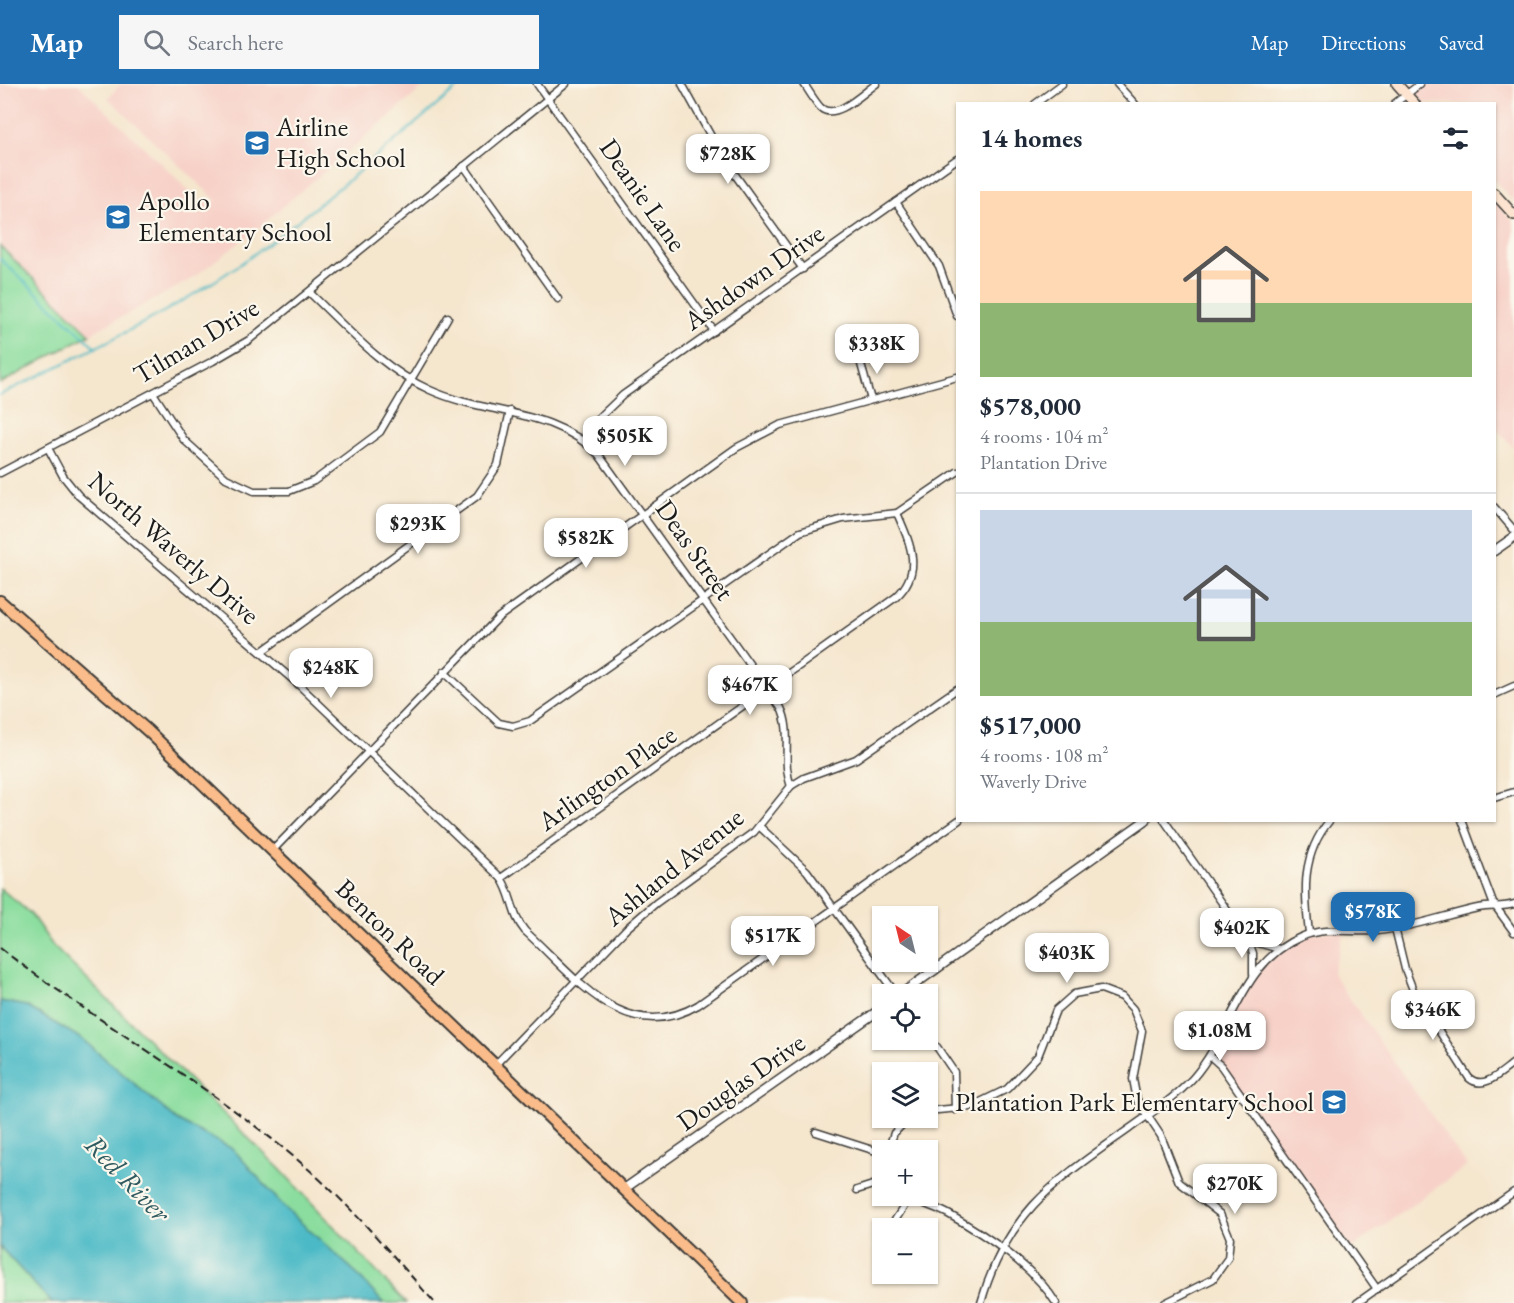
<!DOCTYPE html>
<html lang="en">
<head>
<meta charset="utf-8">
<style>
	:root { --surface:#fff; --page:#f6f6f7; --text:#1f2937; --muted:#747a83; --line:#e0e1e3; --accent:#1f6fb2 }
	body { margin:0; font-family:"EB Garamond",serif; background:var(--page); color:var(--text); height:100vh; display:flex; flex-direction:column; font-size:22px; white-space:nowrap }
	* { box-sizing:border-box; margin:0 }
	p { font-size:20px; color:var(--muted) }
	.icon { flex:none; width:33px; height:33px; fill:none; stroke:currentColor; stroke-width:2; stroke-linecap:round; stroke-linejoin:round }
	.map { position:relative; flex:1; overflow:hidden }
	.drawer { position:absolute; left:956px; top:18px; width:540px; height:720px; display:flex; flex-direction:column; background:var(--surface); border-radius:0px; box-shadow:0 2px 4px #0004 }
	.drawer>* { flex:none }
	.needle { width:39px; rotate:325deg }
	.tools { position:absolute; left:872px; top:822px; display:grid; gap:12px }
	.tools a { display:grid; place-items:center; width:66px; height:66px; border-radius:0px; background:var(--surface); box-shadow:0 2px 4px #0004; font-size:30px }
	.price { position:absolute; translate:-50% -51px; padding:0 14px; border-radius:12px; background:#fff; color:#222; font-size:20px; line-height:39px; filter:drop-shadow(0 2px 3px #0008) }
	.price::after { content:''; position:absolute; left:50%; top:36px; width:18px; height:14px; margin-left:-9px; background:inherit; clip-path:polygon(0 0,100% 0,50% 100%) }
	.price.selected { background:var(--accent); color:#fff }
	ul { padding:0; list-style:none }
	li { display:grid; align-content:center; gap:12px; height:318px; padding:0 24px }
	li+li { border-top:2px solid var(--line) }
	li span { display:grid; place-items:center; height:186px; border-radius:0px; color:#555 }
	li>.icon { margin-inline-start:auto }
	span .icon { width:108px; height:108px; fill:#fffc; stroke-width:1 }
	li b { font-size:26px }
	h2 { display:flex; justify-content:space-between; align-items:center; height:72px; padding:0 24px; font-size:26px }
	header { display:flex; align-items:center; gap:36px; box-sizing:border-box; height:84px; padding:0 30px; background:var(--accent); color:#fff }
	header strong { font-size:28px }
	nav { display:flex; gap:33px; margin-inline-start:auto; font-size:21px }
	.search { width:420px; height:54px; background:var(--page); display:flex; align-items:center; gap:15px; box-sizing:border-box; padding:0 21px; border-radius:0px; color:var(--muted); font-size:22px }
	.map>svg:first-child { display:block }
	.built { fill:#f7d1c8 }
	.green { fill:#8add9e; stroke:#537c5d; stroke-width:1.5 }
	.water { fill:#4cbac6; stroke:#346b71; stroke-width:1.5 }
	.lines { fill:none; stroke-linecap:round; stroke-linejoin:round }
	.stream { stroke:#4cbac6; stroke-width:2 }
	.minor-casing { stroke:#3d3a37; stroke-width:9 }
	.tertiary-casing { stroke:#3d3a37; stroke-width:11 }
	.secondary-casing { stroke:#3d3a37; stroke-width:12 }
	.primary-casing { stroke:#3d3a37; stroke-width:14 }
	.minor { stroke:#fff; stroke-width:6 }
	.tertiary { stroke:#fff; stroke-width:8 }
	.secondary { stroke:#fde4d0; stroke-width:9 }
	.primary { stroke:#f9bc8a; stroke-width:10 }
	.rail { stroke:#1c1c1c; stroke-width:2; stroke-dasharray:9 4.5; stroke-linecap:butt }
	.labels { text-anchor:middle; stroke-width:4.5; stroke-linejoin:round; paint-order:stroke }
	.poi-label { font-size:27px; fill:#1c1c1c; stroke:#fbf7ec; text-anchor:start }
	.street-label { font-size:27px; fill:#1c1c1c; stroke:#fbf7ec }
	.water-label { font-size:28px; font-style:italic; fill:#2f5b60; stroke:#fbf7ec }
</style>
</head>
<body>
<header>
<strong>Map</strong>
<div class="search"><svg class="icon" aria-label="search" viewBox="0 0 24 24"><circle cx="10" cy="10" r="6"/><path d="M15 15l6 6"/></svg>Search here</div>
<nav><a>Map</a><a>Directions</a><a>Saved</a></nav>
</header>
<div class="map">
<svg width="1514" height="1219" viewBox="0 0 1514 1219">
	<rect width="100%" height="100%" fill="#fbf7ec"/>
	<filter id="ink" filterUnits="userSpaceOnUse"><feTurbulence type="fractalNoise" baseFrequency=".0167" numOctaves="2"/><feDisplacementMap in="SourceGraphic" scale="12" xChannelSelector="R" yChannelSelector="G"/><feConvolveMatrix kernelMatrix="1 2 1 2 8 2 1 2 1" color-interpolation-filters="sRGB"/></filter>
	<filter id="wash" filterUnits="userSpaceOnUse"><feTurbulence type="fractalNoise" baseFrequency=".008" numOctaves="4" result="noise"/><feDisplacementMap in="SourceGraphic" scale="24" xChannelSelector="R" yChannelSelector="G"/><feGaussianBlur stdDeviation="1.35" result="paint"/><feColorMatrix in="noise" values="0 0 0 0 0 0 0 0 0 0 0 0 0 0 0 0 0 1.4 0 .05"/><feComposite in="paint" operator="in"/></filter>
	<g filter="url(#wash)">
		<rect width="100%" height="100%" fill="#f5e6ce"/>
		<g class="built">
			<path d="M 0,0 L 78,0 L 201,118 L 217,117 L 108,14 L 121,0 L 427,0 L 252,149 L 190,196 L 90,250 L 0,162 Z"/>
			<path d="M 1407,0 L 1514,0 L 1514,118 L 1494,96 L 1494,20 L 1424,19 Z"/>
			<path d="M 1494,116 L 1514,139 L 1514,364 L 1494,342 Z"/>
			<path d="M 1345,845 L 1332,889 L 1467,1082 L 1350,1165 L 1221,982 L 1210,972 L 1256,887 L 1301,852 Z"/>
		</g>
		<g class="green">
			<path d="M 0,162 L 90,250 L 0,300 Z"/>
			<path d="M 0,804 L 31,830 L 53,862 L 279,1084 L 406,1219 L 383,1219 L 352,1185 L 285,1124 L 233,1065 L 178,1037 L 82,955 L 26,922 L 0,917 Z"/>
			<path d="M 0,1163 L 52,1219 L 0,1219 Z"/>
		</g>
		<path class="water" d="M 0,917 L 26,922 L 82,955 L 178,1037 L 233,1065 L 285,1124 L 352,1185 L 383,1219 L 52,1219 L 0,1163 Z"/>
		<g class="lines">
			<g class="stream">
				<path d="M 0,175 L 96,264"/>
				<path d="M 0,311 C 80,271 162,234 236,183 C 315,128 388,62 462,0"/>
			</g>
		</g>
	</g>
	<g filter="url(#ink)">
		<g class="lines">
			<g class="minor-casing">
				<g id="minor">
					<path d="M 537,0 L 714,247"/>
					<path d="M 682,0 L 723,74 L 803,185"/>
					<path d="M 804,0 C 809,7 815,18 821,24 C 836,37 864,8 876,0"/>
					<path d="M 1117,0 L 1135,20"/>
					<path d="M 1035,20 L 1062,0"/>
					<path d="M 1394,20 L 1420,0"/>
					<path d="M 464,82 L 558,215"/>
					<path d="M 896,118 L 939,182 L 957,232"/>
					<path d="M 309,208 C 346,243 382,285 430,306 C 487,332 552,323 599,371 L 781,624 C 793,648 781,677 791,702"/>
					<path d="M 859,273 L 871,316"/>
					<path d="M 153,309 L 184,356 L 226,394 L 254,407 L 289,407 L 314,397 L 380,348 L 448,233"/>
					<path d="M 583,356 L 600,333 L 623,311 L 957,75"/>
					<path d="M 48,364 L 63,392 L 79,412 L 299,601 L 501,794 C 513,811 511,831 525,847 C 574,891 624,964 698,921 L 959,736"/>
					<path d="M 0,389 L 213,277 L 249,256 L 566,0"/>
					<path d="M 1494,423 L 1514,446"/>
					<path d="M 261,568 L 477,412 L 498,381 L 510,327"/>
					<path d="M 444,588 L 499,639 L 513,642 L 530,637 L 800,448 L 843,435 L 897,429 L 957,388"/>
					<path d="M 1494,611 L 1514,602"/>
					<path d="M 1494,714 L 1514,708"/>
					<path d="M 1164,736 L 1248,856 L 1279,865"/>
					<path d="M 1462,736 L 1493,819 L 1514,848"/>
					<path d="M 759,742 L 807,787 L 896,910"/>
					<path d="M 273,766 L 499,533 L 736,364 L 780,341 L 957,293"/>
					<path d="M 501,794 L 896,513 C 924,487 910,459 897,429"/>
					<path d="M 1395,844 L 1405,885 L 1413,906 L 1469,994 C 1484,1007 1501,988 1514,979"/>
					<path d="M 1309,849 C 1304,807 1301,771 1330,736"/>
					<path d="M 1248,856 L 1253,869 L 1253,890"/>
					<path d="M 937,963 L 954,988 L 955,1026"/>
					<path d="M 1210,972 L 1221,982 L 1377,1205"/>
					<path d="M 495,981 L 627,844 L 656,819 L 754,748 L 791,702 L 804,694 L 856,675 L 957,605"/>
					<path d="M 880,1003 L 882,1006"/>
					<path d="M 927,1027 L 970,1023 L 1007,1005 L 1038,972 L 1056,926 L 1074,910 L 1101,905 L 1122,913 L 1133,925 L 1142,947 L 1133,995 L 1137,1016 L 1161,1052 L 1179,1098 L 1220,1130 L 1230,1154 L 1228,1174 L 1213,1195 L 1165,1219"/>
					<path d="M 816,1048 L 882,1069"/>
					<path d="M 888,1066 L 894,1049 L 909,1034"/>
					<path d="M 857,1106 L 882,1098"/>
					<path d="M 908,1112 C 921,1120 936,1123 950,1131 C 986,1151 1035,1184 1056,1219"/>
					<path d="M 890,1144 L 910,1113"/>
					<path d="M 880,1160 L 882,1157"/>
					<path d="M 981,1219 C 1007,1127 1056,1097 1129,1045 C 1151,1029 1175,1014 1193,994 C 1233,948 1240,879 1301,853 C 1325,842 1351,849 1377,847 C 1411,844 1445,831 1478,824 C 1491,821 1502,824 1514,820"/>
					<path d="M 1357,1219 L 1514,1108"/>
				</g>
			</g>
			<g class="tertiary-casing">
				<g id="tertiary">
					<path d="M 1494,467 L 1514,453"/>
					<path d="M 901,910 L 1146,736"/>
					<path d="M 624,1105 L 882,924"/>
				</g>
			</g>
			<g class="secondary-casing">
				<g id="secondary">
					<path d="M 1397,0 L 1415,20"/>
					<path d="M 1494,109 L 1514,131"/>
				</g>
			</g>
			<g class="primary-casing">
				<path id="primary" d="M 0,517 L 148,647 L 742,1219"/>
			</g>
			<use href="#minor" class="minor"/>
			<use href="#tertiary" class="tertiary"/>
			<use href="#secondary" class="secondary"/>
			<use href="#primary" class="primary"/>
			<path class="rail" d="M 0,864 C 97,939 206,998 300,1078 C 350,1120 392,1171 435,1219"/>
		</g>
	</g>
	<defs>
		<g id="school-square" transform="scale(1.35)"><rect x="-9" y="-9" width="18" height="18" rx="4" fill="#1f6fb2" stroke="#fbf7ec"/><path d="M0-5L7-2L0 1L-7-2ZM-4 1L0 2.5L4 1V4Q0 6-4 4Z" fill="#fff"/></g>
	</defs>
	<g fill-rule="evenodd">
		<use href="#school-square" x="257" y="59"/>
		<use href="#school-square" x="118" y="133"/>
		<use href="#school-square" x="1334" y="1018"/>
	</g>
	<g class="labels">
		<g class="poi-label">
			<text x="276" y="52">Airline<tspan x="276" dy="31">High School</tspan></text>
			<text x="138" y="126">Apollo<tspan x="138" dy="31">Elementary School</tspan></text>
			<text x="1314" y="1027" text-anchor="end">Plantation Park Elementary School</text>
		</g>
		<g class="street-label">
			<text transform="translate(643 111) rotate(55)" y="9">Deanie Lane</text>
			<text transform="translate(754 193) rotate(-35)" y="9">Ashdown Drive</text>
			<text transform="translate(196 257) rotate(-31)" y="9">Tilman Drive</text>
			<text transform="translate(174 464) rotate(41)" y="9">North Waverly Drive</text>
			<text transform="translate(695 466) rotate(55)" y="9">Deas Street</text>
			<text transform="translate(607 694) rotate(-35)" y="9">Arlington Place</text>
			<text transform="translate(674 783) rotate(-39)" y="9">Ashland Avenue</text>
			<text transform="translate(390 848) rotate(44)" y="9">Benton Road</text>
			<text transform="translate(741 998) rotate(-35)" y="9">Douglas Drive</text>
		</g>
		<g class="water-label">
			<text transform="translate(128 1094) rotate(46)" y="10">Red River</text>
		</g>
	</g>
</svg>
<div class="tools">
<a><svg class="needle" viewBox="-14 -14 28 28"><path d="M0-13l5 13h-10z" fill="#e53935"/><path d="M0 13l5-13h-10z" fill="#747a83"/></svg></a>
<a><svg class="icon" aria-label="locate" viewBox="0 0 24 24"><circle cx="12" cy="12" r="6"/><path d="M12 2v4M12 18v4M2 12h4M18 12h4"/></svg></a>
<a><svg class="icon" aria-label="layers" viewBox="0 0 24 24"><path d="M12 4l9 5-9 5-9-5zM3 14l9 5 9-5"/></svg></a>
<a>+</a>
<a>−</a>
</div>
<b class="price" style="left:728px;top:101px">$728K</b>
<b class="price" style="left:877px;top:291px">$338K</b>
<b class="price" style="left:625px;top:383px">$505K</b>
<b class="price" style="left:418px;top:471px">$293K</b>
<b class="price" style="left:586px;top:485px">$582K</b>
<b class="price" style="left:331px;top:615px">$248K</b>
<b class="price" style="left:750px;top:632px">$467K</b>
<b class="price selected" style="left:1373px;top:859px">$578K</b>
<b class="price" style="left:1242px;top:875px">$402K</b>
<b class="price" style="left:773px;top:883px">$517K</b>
<b class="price" style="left:1067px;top:900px">$403K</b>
<b class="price" style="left:1433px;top:957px">$346K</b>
<b class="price" style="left:1220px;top:978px">$1.08M</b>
<b class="price" style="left:1235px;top:1131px">$270K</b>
<section class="drawer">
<h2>14 homes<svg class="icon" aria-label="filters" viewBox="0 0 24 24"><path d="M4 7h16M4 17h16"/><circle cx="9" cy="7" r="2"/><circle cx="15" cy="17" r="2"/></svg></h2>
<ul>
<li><span style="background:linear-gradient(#ffd9b3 60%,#8fb573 0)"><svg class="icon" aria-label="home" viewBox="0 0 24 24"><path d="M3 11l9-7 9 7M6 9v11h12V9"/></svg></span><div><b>$578,000</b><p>4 rooms · 104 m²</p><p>Plantation Drive</p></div></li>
<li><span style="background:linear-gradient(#c9d6e8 60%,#8fb573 0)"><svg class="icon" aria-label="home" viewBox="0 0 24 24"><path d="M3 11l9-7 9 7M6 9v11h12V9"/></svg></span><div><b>$517,000</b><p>4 rooms · 108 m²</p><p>Waverly Drive</p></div></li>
</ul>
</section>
</div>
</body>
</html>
